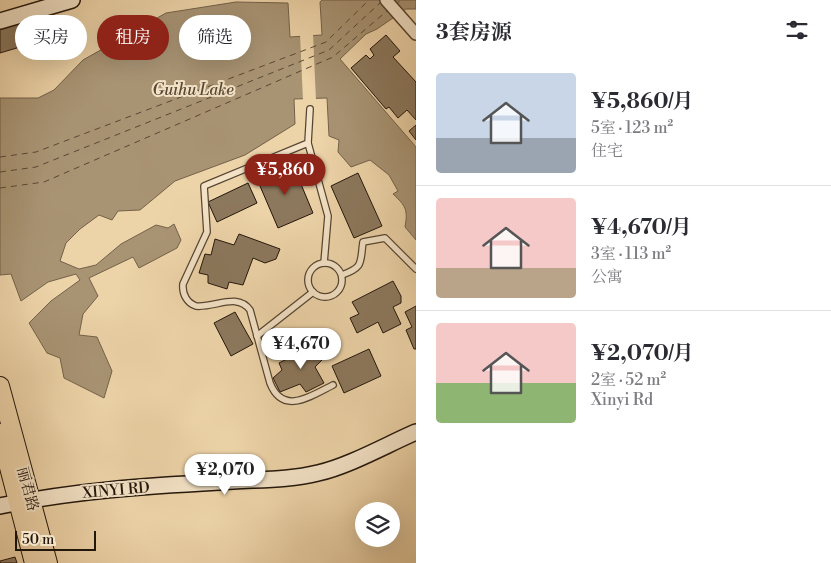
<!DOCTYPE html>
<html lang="zh">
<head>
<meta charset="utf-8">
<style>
	:root { --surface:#fff; --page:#f2f2f3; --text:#2b2b33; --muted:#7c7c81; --line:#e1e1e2; --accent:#8f2418 }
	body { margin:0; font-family:"Libre Bodoni","Noto Serif SC",serif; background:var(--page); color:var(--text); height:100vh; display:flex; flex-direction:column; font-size:19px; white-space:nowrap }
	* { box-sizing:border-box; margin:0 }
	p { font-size:16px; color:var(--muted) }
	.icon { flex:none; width:28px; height:28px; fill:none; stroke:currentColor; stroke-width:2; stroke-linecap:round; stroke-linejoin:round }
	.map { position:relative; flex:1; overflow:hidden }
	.drawer { display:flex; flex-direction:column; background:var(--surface); width:415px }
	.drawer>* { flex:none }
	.guide { position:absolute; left:15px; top:15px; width:325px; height:45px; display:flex; gap:10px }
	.buttons { position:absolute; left:355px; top:502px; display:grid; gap:10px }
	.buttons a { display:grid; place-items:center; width:45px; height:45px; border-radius:50%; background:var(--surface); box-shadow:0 5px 20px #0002; font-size:25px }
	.scale { position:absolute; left:15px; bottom:12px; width:81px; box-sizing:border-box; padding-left:5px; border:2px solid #23160b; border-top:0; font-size:14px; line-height:18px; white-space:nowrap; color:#23160b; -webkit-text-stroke:4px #f3e2c6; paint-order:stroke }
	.price { position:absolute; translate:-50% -42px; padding:0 11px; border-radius:18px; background:#fff; color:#222; font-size:16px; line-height:32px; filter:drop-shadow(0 1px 2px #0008) }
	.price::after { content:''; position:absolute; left:50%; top:30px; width:15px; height:11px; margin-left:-8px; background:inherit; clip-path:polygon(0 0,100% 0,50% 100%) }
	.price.current { background:var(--accent); color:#fff }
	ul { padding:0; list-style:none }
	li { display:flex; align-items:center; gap:15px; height:125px; padding:0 20px }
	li+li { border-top:1px solid var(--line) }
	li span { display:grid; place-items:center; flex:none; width:140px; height:100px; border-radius:5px; color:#555 }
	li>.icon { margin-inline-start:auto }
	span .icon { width:60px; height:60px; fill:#fffc; stroke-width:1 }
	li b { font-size:21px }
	h2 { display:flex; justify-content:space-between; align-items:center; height:60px; padding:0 20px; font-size:21px }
	.pill { padding:0 18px; border-radius:22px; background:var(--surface); box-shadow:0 5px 20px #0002; font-size:18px; line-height:45px }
	.pill.current { background:var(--accent); color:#fff }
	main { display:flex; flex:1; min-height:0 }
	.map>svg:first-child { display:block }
	.water { fill:#a89373; stroke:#736149 }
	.pier { fill:#edd3a8 }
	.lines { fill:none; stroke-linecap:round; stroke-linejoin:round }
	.ferry { stroke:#584835; stroke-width:1; stroke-dasharray:6 5; stroke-linecap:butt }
	.building { fill:#8c785d; stroke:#23160b }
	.lane-casing { stroke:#564532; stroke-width:8 }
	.street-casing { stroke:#564532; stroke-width:14 }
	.secondary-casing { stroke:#23160b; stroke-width:18 }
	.primary-casing { stroke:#23160b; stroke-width:20 }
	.lane { stroke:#f3e2c6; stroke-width:5.5 }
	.street { stroke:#f3e2c6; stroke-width:11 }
	.secondary { stroke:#f3e2c6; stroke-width:15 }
	.primary { stroke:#edd3a8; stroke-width:18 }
	.labels { text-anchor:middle; stroke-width:4; stroke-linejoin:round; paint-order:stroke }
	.street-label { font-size:15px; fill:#23160b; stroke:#f3e2c6 }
	.water-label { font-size:16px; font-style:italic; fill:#584835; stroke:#f3e2c6 }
</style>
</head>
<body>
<main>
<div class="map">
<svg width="416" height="563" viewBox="0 0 416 563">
	<rect width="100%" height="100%" fill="#edd3a8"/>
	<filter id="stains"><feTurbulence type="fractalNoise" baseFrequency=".004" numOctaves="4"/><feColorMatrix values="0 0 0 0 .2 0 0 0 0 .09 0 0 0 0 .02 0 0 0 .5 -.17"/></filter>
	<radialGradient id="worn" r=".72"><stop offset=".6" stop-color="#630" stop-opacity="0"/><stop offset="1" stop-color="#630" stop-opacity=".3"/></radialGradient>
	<path class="water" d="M 322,0 L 416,0 L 416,9 L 406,9 L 377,29 L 366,34 L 340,59 L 416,147 L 416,240 L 405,227 C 408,210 406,206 393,194 L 398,191 L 389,175 L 370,160 L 351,167 L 338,152 L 339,140 L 329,136 L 327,98 L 294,99 L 295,124 L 245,155 L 175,181 L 140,210 L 118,211 L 112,220 L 99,215 L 80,229 L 66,243 L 60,261 L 79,269 L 96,265 L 121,244 L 156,225 L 168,228 L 174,224 L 181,240 L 177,248 L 139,268 L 133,257 L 89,278 L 98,296 L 83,314 L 79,335 L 97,337 L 112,371 L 104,398 L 64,378 L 60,358 L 47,353 L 29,323 L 51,301 L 80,280 L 76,274 L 48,282 L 21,301 L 11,274 L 0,275 L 0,98 L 38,98 L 54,90 L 83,60 L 166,13 L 236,2 L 288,3 L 290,37 L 322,35 L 320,2 Z"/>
	<path class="pier" d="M 313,33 L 316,101 L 303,101 L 300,34 Z"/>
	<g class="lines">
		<g class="ferry">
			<path d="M 395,5 L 401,0"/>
			<path d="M 0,157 L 36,152 L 326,42 L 369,0"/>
			<path d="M 0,172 L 36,167 L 329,50 L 381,2"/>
			<path d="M 0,188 L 44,182 L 333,57 L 388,10"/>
		</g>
	</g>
	<g class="building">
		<path d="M 23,21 L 30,44 L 0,53 L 0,28 Z"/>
		<path d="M 386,35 L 400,51 L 393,57 L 416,82 L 416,120 L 407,110 L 398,118 L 389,107 L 386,109 L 351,68 L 366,55 L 370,59 L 374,55 L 370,49 Z"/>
		<path d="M 416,125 L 416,140 L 409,131 Z"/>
		<path d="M 293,165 L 313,213 L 278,228 L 257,179 Z"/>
		<path d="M 358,173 L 382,226 L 354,238 L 331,186 Z"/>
		<path d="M 248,183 L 257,203 L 217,222 L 208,202 Z"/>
		<path d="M 239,234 L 280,249 L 276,259 L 265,263 L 253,258 L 243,285 L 229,282 L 227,289 L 208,283 L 208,275 L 199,273 L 205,254 L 211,255 L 215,239 L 234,245 Z"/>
		<path d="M 393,281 L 401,296 L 401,303 L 393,307 L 401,324 L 383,333 L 378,322 L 357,333 L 350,318 L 359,314 L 352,302 Z"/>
		<path d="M 416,306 L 416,349 L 414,349 L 406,330 L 412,327 L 405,312 Z"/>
		<path d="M 235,312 L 253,344 L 231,356 L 214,323 Z"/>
		<path d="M 319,343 L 325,357 L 315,367 L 324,383 L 306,392 L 300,384 L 280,392 L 273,378 L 282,370 L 279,363 Z"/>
		<path d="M 369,349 L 381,376 L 344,393 L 332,366 Z"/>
		<path d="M 15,557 L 17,563 L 0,563 L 0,561 Z"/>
	</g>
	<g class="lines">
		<g class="lane-casing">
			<g id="lane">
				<path d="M 310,109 L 308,143 L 204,186 L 207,232 L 183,284 C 182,294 187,303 196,306 C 215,308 237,292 250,310 L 270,383 C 283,416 311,396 333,385"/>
				<path d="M 308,143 L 328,216 L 324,263"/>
				<circle cx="325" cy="280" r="17"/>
				<path d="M 342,275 C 364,267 360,263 363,242 L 385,238 L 416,269"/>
				<path d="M 257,336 L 313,292"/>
			</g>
		</g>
		<g class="street-casing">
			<path id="street" d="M 386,0 L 416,34"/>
		</g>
		<g class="secondary-casing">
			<g id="secondary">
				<path d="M 0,21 L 72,0"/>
				<path d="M 0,506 C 72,491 146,486 219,482 C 252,479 286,481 318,473 C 349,466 386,445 416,432"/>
			</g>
		</g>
		<g class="primary-casing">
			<g id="primary">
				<path d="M 0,386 L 48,563"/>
				<path d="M 0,433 L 34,563"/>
			</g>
		</g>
		<use href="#lane" class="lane"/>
		<use href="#street" class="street"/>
		<use href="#secondary" class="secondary"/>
		<use href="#primary" class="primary"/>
	</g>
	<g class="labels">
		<g class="street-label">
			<text transform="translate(28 489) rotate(75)" y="5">丽君路</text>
			<text transform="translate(116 490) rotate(-5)" y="5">XINYI RD</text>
		</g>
		<g class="water-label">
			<text x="193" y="95">Guihu Lake</text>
		</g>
	</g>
	<rect width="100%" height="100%" filter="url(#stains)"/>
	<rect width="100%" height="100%" fill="url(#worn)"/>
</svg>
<div class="buttons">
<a><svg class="icon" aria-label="layers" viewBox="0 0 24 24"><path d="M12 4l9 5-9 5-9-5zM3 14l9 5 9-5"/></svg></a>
</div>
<div class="scale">50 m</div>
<b class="price current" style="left:285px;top:196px">¥5,860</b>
<b class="price" style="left:301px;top:370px">¥4,670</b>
<b class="price" style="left:225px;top:496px">¥2,070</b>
<div class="guide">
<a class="pill">买房</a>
<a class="pill current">租房</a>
<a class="pill">筛选</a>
</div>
</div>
<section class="drawer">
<h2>3套房源<svg class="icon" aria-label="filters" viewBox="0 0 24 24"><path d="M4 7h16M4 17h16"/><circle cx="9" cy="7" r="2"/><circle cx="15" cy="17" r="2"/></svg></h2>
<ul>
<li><span style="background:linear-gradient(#c9d6e8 65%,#9aa5b1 0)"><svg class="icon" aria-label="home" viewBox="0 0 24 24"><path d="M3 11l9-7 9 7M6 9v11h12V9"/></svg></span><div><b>¥5,860/月</b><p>5室 · 123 m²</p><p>住宅</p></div></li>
<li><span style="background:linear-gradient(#f6c9c9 70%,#b9a48a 0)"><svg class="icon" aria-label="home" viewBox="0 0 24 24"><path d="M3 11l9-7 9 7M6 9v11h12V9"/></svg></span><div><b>¥4,670/月</b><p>3室 · 113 m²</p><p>公寓</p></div></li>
<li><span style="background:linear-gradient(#f6c9c9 60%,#8fb573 0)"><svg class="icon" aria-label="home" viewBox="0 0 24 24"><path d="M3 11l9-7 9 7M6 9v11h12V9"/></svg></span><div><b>¥2,070/月</b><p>2室 · 52 m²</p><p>Xinyi Rd</p></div></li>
</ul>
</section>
</main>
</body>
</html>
